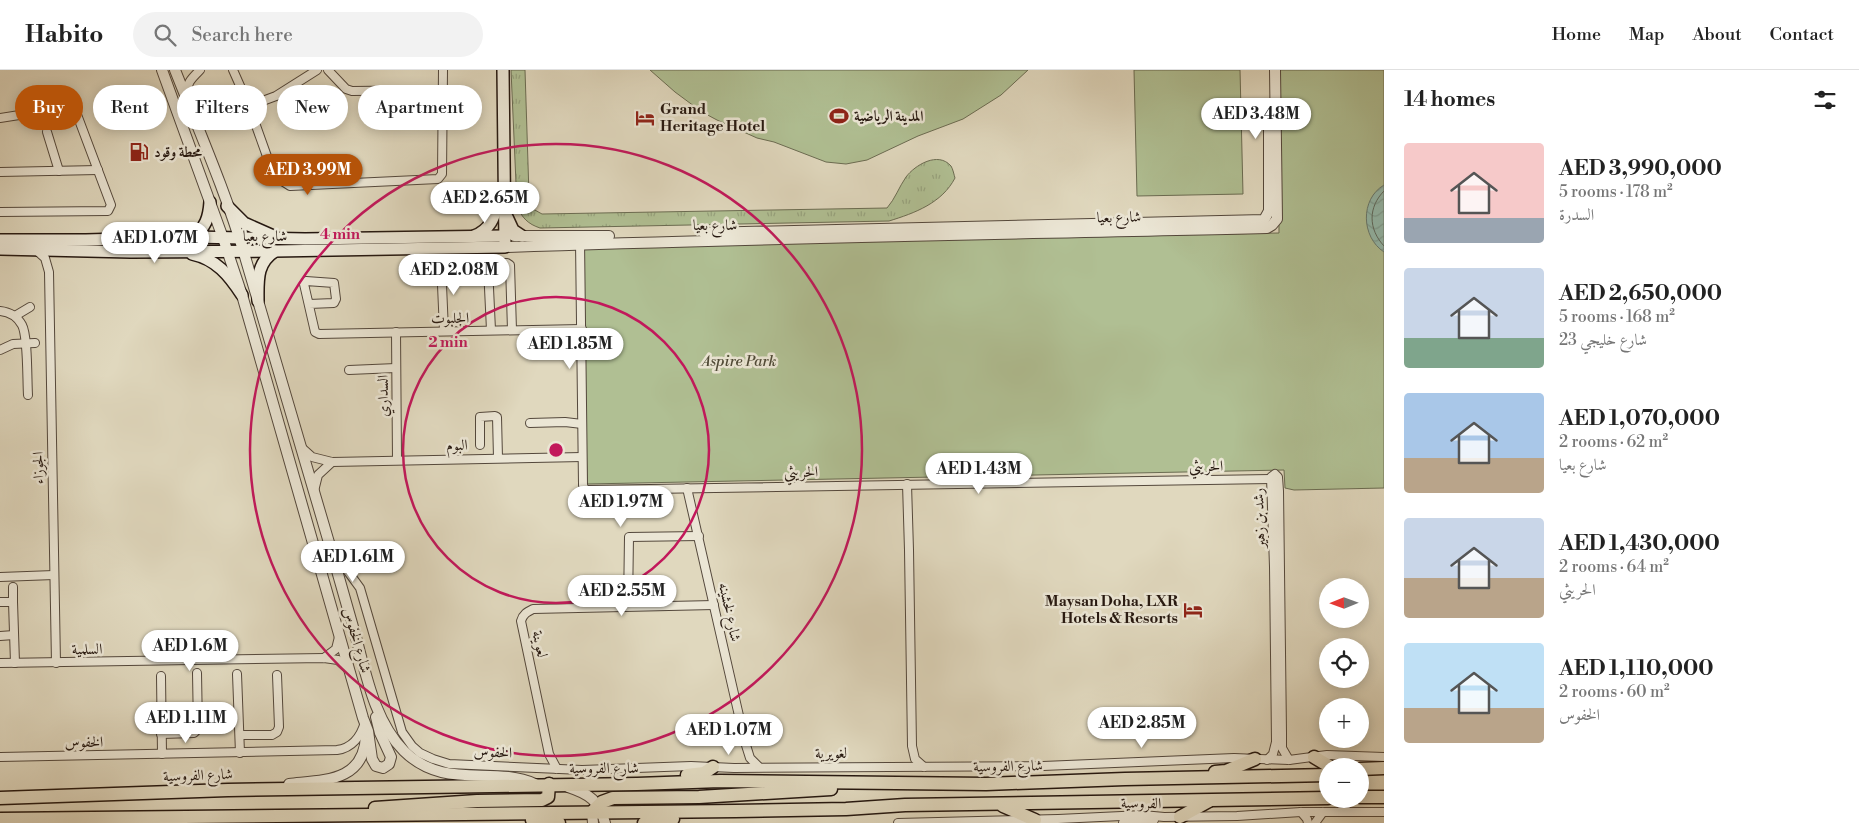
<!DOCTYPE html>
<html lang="en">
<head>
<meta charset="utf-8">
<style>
	:root { --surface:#fff; --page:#f2f2f2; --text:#222; --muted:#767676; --line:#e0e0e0; --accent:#b45309 }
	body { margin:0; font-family:"Libre Bodoni",Amiri,serif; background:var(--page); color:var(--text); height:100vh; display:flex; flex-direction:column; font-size:19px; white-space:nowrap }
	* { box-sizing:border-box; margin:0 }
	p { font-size:16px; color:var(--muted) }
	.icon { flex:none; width:28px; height:28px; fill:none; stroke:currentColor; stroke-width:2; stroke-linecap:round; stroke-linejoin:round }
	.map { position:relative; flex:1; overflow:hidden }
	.side { display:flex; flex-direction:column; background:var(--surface); width:475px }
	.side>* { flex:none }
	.banner { position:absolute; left:15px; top:15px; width:475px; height:45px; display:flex; gap:10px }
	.needle { width:32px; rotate:269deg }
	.buttons { position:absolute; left:1319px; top:508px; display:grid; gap:10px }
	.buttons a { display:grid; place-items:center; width:50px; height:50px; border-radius:50%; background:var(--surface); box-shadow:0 2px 12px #0003; font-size:25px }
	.price { position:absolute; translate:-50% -42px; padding:0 11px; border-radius:18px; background:#fff; color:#222; font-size:16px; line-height:32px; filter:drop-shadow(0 1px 2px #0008) }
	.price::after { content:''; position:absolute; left:50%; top:30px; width:15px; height:11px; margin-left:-8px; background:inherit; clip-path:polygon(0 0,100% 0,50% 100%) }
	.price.on { background:var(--accent); color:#fff }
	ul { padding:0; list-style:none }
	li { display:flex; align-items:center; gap:15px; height:125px; padding:0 20px }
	li span { display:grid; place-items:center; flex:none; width:140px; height:100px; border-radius:5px; color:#555 }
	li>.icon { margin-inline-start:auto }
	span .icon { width:60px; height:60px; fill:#fffc; stroke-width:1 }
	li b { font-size:21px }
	h2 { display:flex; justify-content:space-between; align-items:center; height:60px; padding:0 20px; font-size:21px }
	.chip { padding:0 18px; border-radius:22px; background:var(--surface); box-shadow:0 2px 12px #0003; font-size:18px; line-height:45px }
	.chip.on { background:var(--accent); color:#fff }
	header { display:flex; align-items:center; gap:30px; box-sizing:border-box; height:70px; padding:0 25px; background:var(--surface); border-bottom:1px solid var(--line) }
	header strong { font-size:24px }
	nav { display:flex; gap:28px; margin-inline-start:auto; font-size:18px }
	.search { width:350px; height:45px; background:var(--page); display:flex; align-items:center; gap:12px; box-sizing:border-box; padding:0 18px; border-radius:28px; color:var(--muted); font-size:19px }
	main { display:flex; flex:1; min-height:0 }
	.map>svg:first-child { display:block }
	.grass { fill:url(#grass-tufts); stroke:#6b6c52 }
	.park { fill:#b0bf93; stroke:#6b6c52 }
	.water { fill:url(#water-waves); stroke:#68796e }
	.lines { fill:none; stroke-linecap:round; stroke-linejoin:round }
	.shore { stroke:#5d695e; stroke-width:1 }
	.minor-casing { stroke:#54483c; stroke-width:10 }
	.tertiary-casing { stroke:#54483c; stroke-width:12 }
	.secondary-casing { stroke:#261810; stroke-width:14 }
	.trunk-casing { stroke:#261810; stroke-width:15 }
	.minor { stroke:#ebe6d5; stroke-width:8 }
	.tertiary { stroke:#ebe6d5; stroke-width:10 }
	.secondary { stroke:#ebe6d5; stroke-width:11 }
	.trunk { stroke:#e0d8be; stroke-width:12 }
	.ring { fill:none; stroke:#c2185b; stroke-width:2.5 }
	.labels { text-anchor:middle; stroke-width:5; stroke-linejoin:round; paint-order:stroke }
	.poi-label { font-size:15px; font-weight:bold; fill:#261810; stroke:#ebe6d5; text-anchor:start }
	.street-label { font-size:15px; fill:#261810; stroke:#ebe6d5 }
	.park-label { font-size:15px; font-style:italic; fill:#4f4a37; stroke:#ebe6d5 }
	.centre { fill:#c2185b; stroke:#ebe6d5; stroke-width:2.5 }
	.ring-label { font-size:15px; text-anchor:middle; font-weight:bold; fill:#c2185b; stroke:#ebe6d5; stroke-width:5; stroke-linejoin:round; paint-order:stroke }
</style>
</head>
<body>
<header>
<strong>Habito</strong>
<div class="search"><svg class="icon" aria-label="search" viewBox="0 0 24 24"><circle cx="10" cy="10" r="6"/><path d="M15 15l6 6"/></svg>Search here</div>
<nav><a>Home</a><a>Map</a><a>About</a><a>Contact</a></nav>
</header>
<main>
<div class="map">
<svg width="1384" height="753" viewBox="0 0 1384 753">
	<defs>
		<pattern id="grass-tufts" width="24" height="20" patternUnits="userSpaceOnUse" patternTransform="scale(1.25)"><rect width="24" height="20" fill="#b0bf93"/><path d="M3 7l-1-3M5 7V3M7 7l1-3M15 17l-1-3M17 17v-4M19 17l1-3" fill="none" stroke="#97a37e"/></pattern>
		<pattern id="water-waves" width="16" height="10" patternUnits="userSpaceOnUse" patternTransform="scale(1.25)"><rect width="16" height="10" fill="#94baad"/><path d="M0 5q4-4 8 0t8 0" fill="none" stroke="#7f9f94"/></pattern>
	</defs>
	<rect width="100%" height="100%" fill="#e0d8be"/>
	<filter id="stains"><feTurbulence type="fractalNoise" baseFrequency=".004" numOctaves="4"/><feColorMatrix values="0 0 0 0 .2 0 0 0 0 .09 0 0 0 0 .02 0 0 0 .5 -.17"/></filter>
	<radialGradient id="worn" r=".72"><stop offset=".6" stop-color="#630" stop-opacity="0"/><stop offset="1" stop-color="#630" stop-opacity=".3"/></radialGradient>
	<path class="grass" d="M 511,0 L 525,0 L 529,125 L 533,139 L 542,144 L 887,138 C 895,129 899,117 906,107 C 915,95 938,81 951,96 C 953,99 954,105 955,108 C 942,133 915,143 889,151 L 540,158 C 528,154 522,148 517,136 Z"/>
	<g class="park">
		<path d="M 650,0 L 1028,0 L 1001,25 L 963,49 L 918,66 L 867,90 L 846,94 L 826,92 L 774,72 L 757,68 L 717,50 L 702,42 L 675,22 Z"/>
		<path d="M 1134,0 L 1240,0 L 1243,124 L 1137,126 Z"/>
		<path d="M 1278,0 L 1384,0 L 1384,418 L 1294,420 L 1285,418 L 1284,400 L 587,414 L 582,175 L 1279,163 Z"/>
	</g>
	<path class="water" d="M 1384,115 L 1384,182 C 1361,167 1360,129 1384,115 Z"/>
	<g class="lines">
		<path class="shore" d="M 1384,121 C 1368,137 1368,159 1384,176"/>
		<g class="minor-casing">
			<g id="minor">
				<path d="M 233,0 L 249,36 L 269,92 L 279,109 L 290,116 L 438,109 L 442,104 L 443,0"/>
				<path d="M 328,0 L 346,19 L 352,21 L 443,20"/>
				<path d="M 187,25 C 186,13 192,8 200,0"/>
				<path d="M 249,36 L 276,26 L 317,0"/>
				<path d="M 0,48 L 70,37 L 76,42 L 111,135 L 108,141 L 0,142"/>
				<path d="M 47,62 L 59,101"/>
				<path d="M 0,102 L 98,100"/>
				<path d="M 580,171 L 583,415 L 585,420 L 1271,409"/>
				<path d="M 36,180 L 45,188 L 49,202 L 56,593"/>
				<path d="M 441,192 L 444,261"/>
				<path d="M 309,234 L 334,233 L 336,229 L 334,213 L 306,211 L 304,214 L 315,262 L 319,264 L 582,259"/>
				<path d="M 0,241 C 10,242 17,246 22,255 C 28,266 27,310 28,325"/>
				<path d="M 15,246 L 30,237"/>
				<path d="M 491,260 L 488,197 L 489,193 L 507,193 L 510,195 L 512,260"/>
				<path d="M 396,262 L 397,390"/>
				<path d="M 0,280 L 13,274 L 35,273"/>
				<path d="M 349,300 L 396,298"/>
				<path d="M 530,353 L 565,352 L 582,354"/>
				<path d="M 480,375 L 480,347 L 495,346 L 497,347 L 498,388"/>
				<path d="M 302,378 L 312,387 L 332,392 L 582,387"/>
				<path d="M 907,414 L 909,480 L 912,676 L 915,689 L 924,697"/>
				<path d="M 687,418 L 745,672 L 750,688 L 759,697"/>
				<path d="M 314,421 L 318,405 L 332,392"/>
				<path d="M 333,481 L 360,518 L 402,662 L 412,676 L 420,683 L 433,689 L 449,694 L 582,700 L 691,696 L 734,698 L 1043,696 L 1234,688 L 1289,690 L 1327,685 L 1384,687"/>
				<path d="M 0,507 L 54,505"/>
				<path d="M 0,532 L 13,532 L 15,593"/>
				<path d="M 13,532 L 13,517"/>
				<path d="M 628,536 L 629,467 L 699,466"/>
				<path d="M 0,566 L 14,565"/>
				<path d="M 324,588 L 336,579 L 339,567"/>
				<path d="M 0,593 L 324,588 L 338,590 L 349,600"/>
				<path d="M 237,604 L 240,683"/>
				<path d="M 161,606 L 162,684"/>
				<path d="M 161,664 L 194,663 L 198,659 L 197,603"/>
				<path d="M 240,665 L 272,665 L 277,662 L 279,657 L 277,605"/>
				<path d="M 0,687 L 337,680 C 352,678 361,666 365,652"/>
				<path d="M 1267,690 L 1273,684 L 1276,672 L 1274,497 L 1271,407 L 1275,404 L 1278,407 L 1279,421 L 1282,663 L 1282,678 L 1289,690"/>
				<path d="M 557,699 L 549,684 L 521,551 C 523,544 527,542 533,539 L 714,535"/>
				<path d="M 1301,742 L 1307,749 L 1308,753"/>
				<path d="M 898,753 L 1058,749 L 1143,745 L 1164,747 L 1237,746 L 1301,742 L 1384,742"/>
				<path d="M 1123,753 L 1154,750"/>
				<path d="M 1315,753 L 1323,742"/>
			</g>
		</g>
		<g class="tertiary-casing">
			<g id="tertiary">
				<path d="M 162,0 L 223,168 L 242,225 L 363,648 L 368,661 L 372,689 L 376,696 L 383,698 L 389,694 L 391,687 L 380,663 L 376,647"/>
				<path d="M 175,0 C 200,63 227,125 246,190 C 274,285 302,381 330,476 C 339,508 348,540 357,571 C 367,609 376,653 404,681 C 445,721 492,695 535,714"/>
				<path d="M 704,163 L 1264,150 L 1269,141 L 1269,46"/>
				<path d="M 514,166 L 609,166"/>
				<path d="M 505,177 C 759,168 1013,164 1267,158 L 1272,155 L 1277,149 L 1275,0"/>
				<path d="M 289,714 C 324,710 364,712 366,666"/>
				<path d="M 568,717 C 590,724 599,731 605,753"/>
				<path d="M 592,742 L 593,753"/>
			</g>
		</g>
		<g class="secondary-casing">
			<g id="secondary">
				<path d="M 227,136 L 244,153 L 271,165"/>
				<path d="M 507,147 L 513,160 L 522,166"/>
				<path d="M 474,166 C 490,160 494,148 498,133"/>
				<path d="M 192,167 C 206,158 209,147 210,132"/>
				<path d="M 0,170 L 86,170 L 192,167 L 305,169 L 505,166"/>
				<path d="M 0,179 L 131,182 L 275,181 L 505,177 L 503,0"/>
				<path d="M 192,184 C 216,189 229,205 242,225"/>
				<path d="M 258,231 C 258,211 256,193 275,181"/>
			</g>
		</g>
		<g class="trunk-casing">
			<g id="trunk">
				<path d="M 1314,687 L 1329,696"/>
				<path d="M 1360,699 L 1384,698"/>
				<path d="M 1215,702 L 1226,701 L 1255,689"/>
				<path d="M 687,705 L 704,703 L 713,697"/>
				<path d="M 1360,727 L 1384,727"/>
				<path d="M 0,728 L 228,720 L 637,714 L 720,711 L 986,714 L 1125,709 L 1328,705"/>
				<path d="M 1003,736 L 1035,750"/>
				<path d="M 375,738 L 477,731 L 542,730 L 548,727 L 549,714"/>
				<path d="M 592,742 L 602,732 L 613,728 L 699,727 L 831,719"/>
				<path d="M 1180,747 L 1209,731"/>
				<path d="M 0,749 L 735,741 L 846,739 L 905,735 L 1328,728"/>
				<path d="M 532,750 L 559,753"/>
				<path d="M 644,753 L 673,749"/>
			</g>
		</g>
		<use href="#minor" class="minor"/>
		<use href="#tertiary" class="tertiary"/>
		<use href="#secondary" class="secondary"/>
		<use href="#trunk" class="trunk"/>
	</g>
	<g class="ring">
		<circle cx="556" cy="380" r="153"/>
		<circle cx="556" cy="380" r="306"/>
	</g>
	<defs>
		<g id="stadium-bare" transform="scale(1.5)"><path d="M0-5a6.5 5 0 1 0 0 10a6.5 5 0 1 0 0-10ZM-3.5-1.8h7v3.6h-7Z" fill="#8f2418" stroke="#ebe6d5" stroke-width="2.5" paint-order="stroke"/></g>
		<g id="hotel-bare" transform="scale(1.5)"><path d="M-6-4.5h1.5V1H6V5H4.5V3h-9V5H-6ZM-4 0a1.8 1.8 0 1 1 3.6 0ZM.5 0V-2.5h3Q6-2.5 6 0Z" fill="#8f2418" stroke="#ebe6d5" stroke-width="2.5" paint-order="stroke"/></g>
		<g id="fuel-bare" transform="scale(1.5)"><path d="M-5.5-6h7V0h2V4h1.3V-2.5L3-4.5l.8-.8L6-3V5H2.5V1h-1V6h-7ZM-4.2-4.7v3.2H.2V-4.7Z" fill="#8f2418" stroke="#ebe6d5" stroke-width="2.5" paint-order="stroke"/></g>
	</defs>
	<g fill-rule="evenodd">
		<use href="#stadium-bare" x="839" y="46"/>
		<use href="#hotel-bare" x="645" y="48"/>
		<use href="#fuel-bare" x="139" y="82"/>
		<use href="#hotel-bare" x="1193" y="540"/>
	</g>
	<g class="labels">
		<g class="poi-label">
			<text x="660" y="44">Grand<tspan x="660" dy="17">Heritage Hotel</tspan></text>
			<text x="854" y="51">المدينة الرياضية</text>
			<text x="154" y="87">محطة وقود</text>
			<text x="1178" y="536" text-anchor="end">Maysan Doha, LXR<tspan x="1178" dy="17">Hotels &amp; Resorts</tspan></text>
		</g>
		<g class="street-label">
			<text transform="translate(1119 147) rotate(-1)" y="5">شارع بعيا</text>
			<text x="715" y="160">شارع بعيا</text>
			<text x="265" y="171">شارع بعيا</text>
			<text transform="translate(450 248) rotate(-1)" y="5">الجلبوت</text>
			<text transform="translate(383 326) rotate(-91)" y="5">السداري</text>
			<text transform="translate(457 375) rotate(-1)" y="5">البوم</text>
			<text transform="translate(1206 396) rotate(-1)" y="5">الحريثي</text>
			<text transform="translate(38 398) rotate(-91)" y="5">الجوزاء</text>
			<text transform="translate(801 402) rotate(-2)" y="5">الحريثي</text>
			<text transform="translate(1259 448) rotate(-92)" y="5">رشد بن زهير</text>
			<text transform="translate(730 542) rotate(78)" y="5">شارع لخشينه</text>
			<text transform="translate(357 570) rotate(74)" y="5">شارع الخفوس</text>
			<text transform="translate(540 574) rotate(78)" y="5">لعوينة</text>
			<text transform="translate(87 579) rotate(-1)" y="5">السلمية</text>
			<text transform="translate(84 672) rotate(-1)" y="5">الخفوس</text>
			<text transform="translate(493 682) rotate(2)" y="5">الخفوس</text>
			<text x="831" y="688">لغويرية</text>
			<text transform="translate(1008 696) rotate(-1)" y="5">شارع الفروسية</text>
			<text x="604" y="703">شارع الفروسية</text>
			<text transform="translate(198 705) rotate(-2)" y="5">شارع الفروسية</text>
			<text transform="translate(1141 733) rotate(1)" y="5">الفروسية</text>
		</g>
		<g class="park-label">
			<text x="739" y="296">Aspire Park</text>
		</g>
	</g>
	<circle cx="556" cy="380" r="8" class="centre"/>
	<g class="ring-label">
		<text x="340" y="169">4 min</text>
		<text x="448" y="277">2 min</text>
	</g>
	<rect width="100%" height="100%" filter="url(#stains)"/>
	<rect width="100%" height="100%" fill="url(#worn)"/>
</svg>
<div class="buttons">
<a><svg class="needle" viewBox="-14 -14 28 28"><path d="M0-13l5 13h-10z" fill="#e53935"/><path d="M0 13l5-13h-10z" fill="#767676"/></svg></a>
<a><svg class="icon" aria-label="locate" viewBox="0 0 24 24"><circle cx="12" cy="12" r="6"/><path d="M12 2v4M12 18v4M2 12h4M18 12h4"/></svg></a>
<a>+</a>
<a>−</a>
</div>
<b class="price" style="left:1256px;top:70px">AED 3.48M</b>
<b class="price on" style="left:308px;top:126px">AED 3.99M</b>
<b class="price" style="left:485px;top:154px">AED 2.65M</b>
<b class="price" style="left:155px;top:194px">AED 1.07M</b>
<b class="price" style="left:454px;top:226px">AED 2.08M</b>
<b class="price" style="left:570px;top:300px">AED 1.85M</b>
<b class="price" style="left:979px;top:425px">AED 1.43M</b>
<b class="price" style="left:621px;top:458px">AED 1.97M</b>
<b class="price" style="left:353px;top:513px">AED 1.61M</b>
<b class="price" style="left:622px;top:547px">AED 2.55M</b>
<b class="price" style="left:190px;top:602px">AED 1.6M</b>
<b class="price" style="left:186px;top:674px">AED 1.11M</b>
<b class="price" style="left:1142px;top:679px">AED 2.85M</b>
<b class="price" style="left:729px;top:686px">AED 1.07M</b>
<div class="banner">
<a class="chip on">Buy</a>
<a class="chip">Rent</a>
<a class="chip">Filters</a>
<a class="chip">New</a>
<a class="chip">Apartment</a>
</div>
</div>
<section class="side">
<h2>14 homes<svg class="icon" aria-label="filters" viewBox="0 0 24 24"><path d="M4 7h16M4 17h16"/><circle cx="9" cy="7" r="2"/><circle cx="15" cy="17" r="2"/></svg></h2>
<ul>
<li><span style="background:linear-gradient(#f6c9c9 75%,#9aa5b1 0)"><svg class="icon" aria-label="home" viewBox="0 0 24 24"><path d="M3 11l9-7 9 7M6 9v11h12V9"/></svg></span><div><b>AED 3,990,000</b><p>5 rooms · 178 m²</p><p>السدرة</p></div></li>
<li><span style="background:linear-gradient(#c9d6e8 70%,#7fa58c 0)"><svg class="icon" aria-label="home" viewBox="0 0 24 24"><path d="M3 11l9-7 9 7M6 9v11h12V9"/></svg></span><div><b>AED 2,650,000</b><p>5 rooms · 168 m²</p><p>شارع خليجي 23</p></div></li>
<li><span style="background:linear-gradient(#a9c7e8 65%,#b9a48a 0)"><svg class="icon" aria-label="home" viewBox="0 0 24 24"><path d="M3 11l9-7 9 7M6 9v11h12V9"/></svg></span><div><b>AED 1,070,000</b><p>2 rooms · 62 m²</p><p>شارع بعيا</p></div></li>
<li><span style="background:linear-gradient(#c9d6e8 60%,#b9a48a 0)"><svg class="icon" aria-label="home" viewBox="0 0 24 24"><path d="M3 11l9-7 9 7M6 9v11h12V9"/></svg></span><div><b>AED 1,430,000</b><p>2 rooms · 64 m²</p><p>الحريثي</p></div></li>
<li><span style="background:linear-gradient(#bfe0f5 65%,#b9a48a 0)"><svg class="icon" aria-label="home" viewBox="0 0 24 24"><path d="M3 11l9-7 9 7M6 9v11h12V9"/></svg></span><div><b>AED 1,110,000</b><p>2 rooms · 60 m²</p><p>الخفوس</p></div></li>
</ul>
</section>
</main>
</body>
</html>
